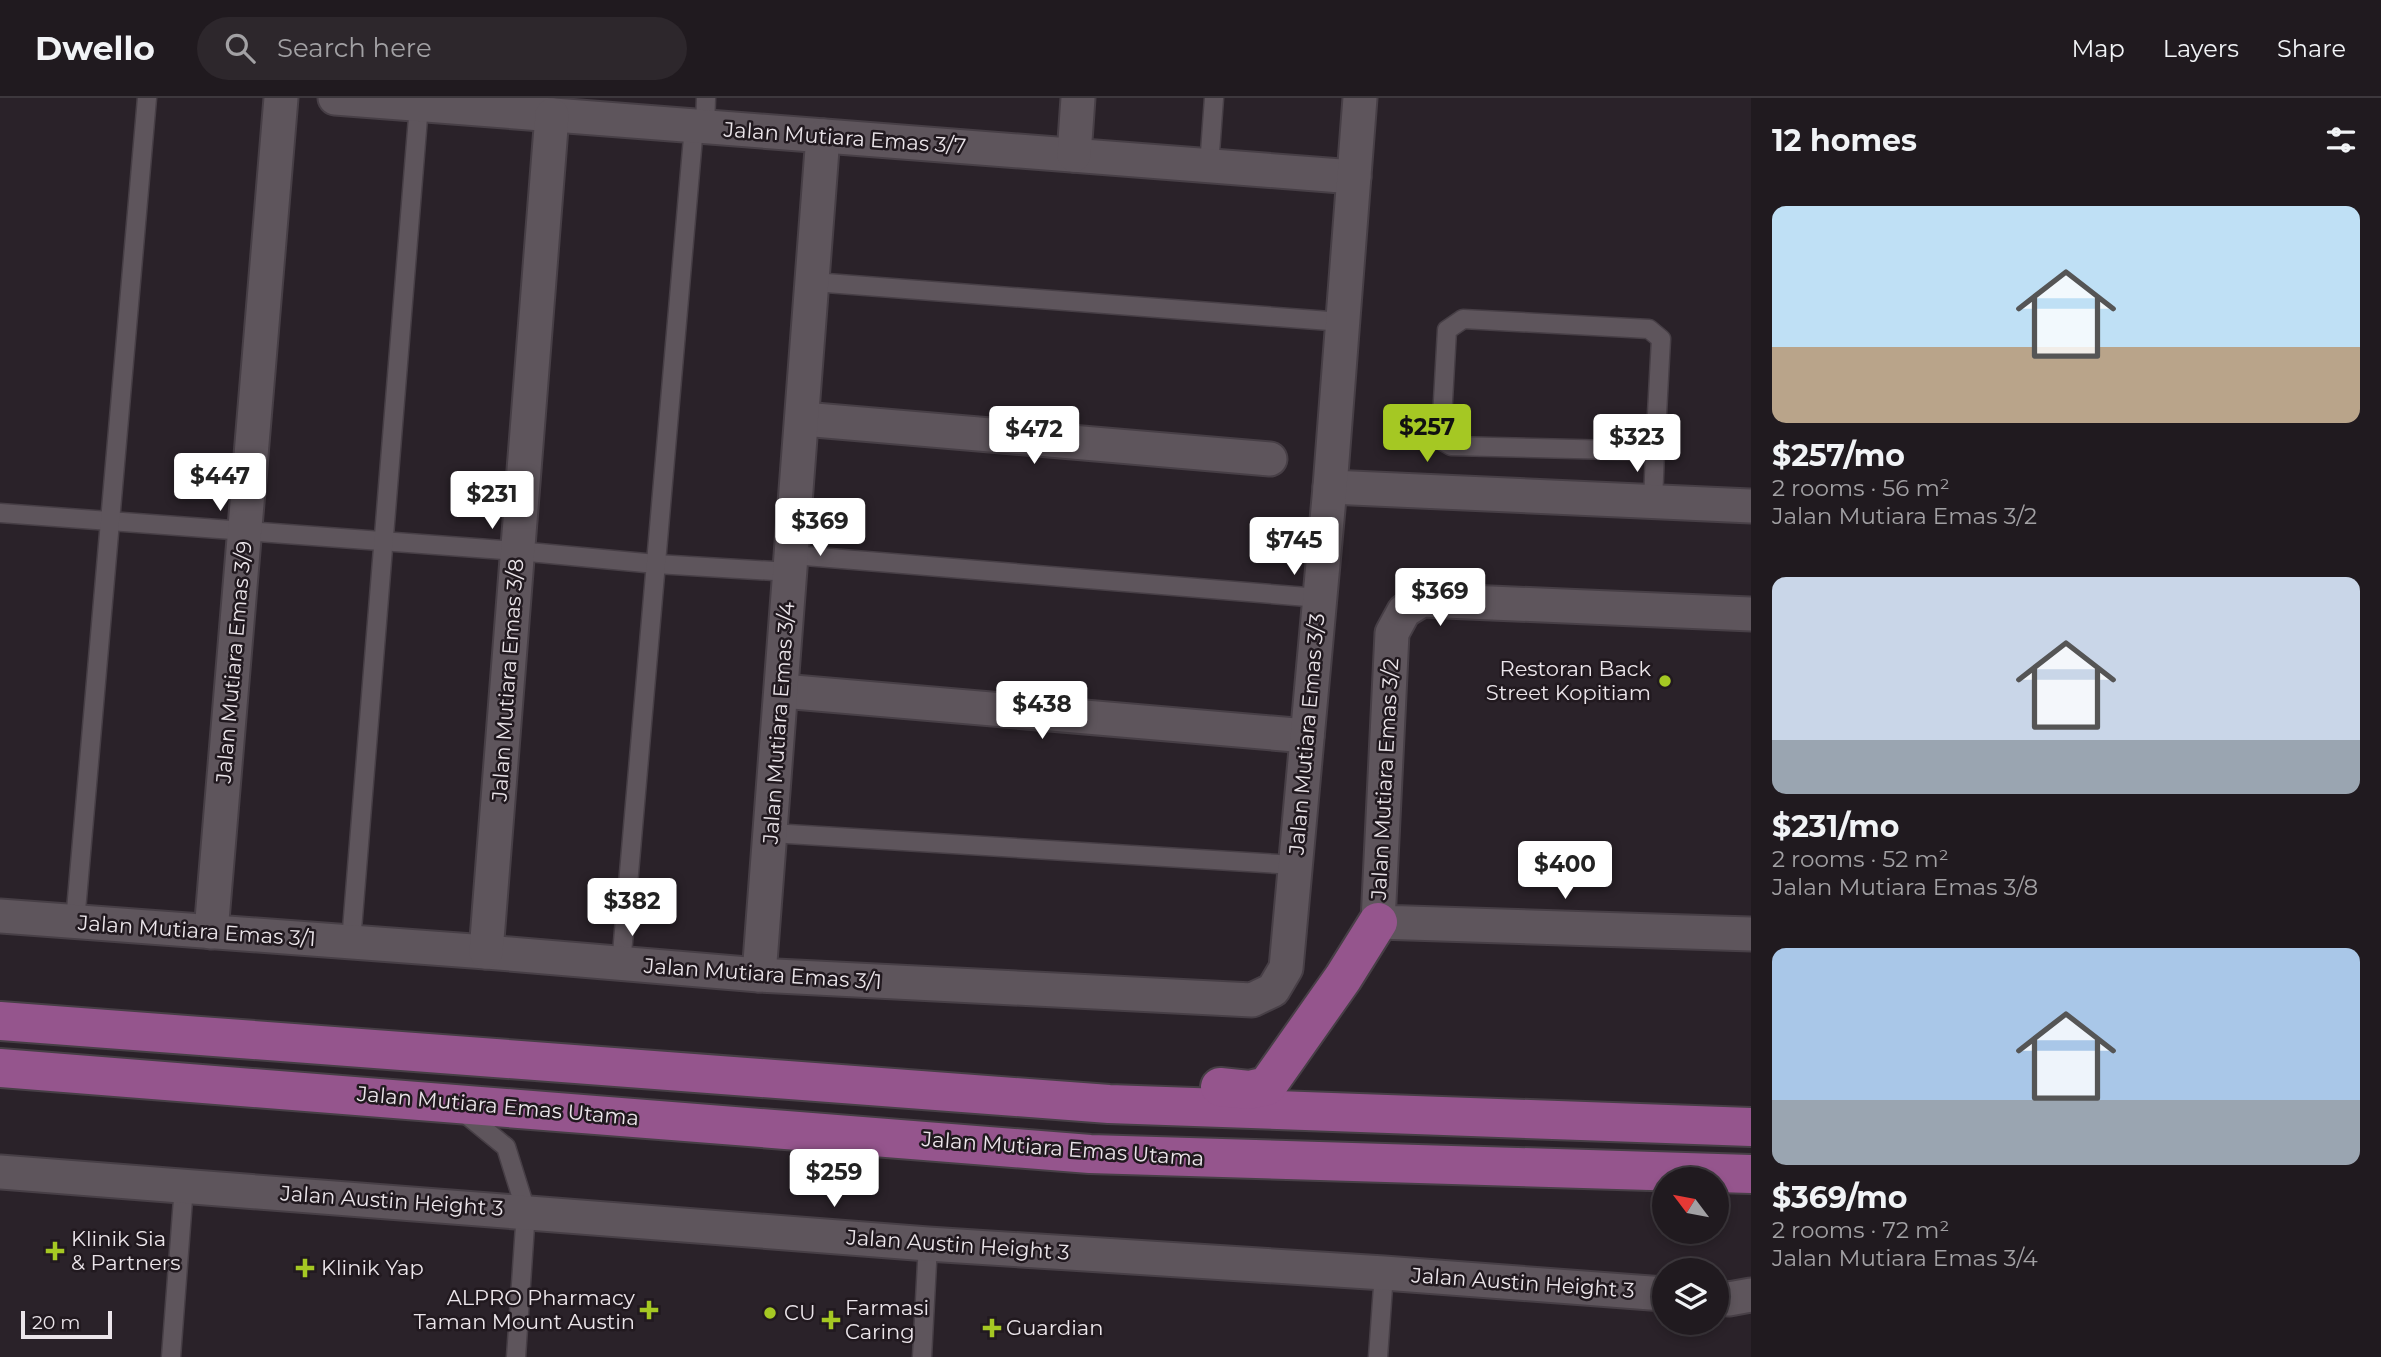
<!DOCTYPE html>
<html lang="en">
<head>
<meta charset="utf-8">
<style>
	:root { --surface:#201a1f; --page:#2d272c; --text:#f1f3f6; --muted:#a2a1a4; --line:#3d383d; --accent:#a5c823 }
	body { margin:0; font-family:Montserrat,sans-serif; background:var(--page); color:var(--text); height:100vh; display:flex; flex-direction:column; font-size:26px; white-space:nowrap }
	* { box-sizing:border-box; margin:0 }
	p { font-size:23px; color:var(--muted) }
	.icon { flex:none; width:38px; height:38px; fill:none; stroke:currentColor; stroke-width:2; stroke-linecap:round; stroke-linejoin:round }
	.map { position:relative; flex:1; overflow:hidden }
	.side { display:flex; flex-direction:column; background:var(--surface); width:630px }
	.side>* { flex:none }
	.needle { width:46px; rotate:302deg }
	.controls { position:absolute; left:1652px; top:1069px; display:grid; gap:14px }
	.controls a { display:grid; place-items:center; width:77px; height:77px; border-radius:50%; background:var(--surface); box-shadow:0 4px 10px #0003,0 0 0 2px var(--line); font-size:35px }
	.scale { position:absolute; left:21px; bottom:18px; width:91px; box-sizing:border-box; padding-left:7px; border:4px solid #ebe5ea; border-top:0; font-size:19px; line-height:24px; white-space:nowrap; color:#ebe5ea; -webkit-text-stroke:5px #21191f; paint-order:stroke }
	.price { position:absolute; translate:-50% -60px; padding:0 16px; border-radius:7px; background:#fff; color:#222; font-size:23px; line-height:46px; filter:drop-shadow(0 2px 4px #0008) }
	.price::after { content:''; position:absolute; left:50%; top:42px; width:21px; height:16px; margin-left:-10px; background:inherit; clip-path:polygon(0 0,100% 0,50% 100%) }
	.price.current { background:var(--accent); color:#111 }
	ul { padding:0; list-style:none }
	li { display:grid; align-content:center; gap:14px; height:371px; padding:0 21px }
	li span { display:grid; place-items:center; height:217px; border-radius:14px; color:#555 }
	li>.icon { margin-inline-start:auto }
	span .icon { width:126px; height:126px; fill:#fffc; stroke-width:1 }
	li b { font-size:30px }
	h2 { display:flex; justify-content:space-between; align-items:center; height:84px; padding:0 21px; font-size:30px }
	header { display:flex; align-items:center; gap:42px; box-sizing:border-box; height:98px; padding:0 35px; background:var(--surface); border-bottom:2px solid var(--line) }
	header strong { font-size:33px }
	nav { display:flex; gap:38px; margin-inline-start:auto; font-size:24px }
	.search { width:490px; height:63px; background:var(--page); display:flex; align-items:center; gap:18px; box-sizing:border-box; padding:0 24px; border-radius:38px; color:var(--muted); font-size:26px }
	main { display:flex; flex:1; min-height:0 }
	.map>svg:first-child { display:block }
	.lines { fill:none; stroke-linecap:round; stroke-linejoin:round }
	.lane-casing { stroke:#473f46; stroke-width:21 }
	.street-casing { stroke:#473f46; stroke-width:37 }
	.primary-casing { stroke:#473f46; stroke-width:42 }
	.lane { stroke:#5e555c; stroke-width:18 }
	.street { stroke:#5e555c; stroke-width:33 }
	.primary { stroke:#95558d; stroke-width:38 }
	.poi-dot { fill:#a5c823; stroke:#21191f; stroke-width:2.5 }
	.labels { text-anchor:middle; stroke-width:5; stroke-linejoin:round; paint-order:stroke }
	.street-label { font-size:21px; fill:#ebe5ea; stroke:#21191f }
	.poi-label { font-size:21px; fill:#ebe5ea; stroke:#21191f; text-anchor:start }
</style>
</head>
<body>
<header>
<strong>Dwello</strong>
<div class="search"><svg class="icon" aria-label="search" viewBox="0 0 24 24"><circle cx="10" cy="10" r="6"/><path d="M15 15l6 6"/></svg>Search here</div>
<nav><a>Map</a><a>Layers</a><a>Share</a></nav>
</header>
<main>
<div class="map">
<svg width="1751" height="1259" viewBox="0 0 1751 1259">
	<rect width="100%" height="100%" fill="#2a2229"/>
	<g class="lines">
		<g class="lane-casing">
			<g id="lane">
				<path d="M 705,29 L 706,0"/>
				<path d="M 1209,68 L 1214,0"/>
				<path d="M 813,184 L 1343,224"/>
				<path d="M 1463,221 L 1649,231 L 1661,241 L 1655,353 L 1451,348 L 1444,344 L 1441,338 L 1447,232 Z"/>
				<path d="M 1653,404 L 1655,353"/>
				<path d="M 0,415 L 518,453 L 656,466 L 791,474"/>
				<path d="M 793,457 L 1320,500"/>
				<path d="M 771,735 L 1295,767"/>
				<path d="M 75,824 L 147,0"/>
				<path d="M 351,844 L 419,7"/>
				<path d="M 621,867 L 694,28"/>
				<path d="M 462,1013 L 506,1049 L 526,1113 L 516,1259"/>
				<path d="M 171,1259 L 184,1088"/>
				<path d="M 922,1259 L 928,1146"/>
				<path d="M 1378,1259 L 1384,1175"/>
			</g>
		</g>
		<g class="street-casing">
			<g id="street">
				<path d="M 335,0 L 1354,79"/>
				<path d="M 1074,57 L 1078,0"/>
				<path d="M 803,321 L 1270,361"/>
				<path d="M 1330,389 L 1751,408"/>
				<path d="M 1751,516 L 1422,502 L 1404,513 L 1392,535 L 1378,824 L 1751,836"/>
				<path d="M 782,593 L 1307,638"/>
				<path d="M 0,818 L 486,854 L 759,877 L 1252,902 L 1273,892 L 1286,870 L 1330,389 L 1360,0"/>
				<path d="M 211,834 L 281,0"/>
				<path d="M 486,854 L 552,17"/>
				<path d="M 759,877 L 823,38"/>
				<path d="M 0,1074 L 928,1146 L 1384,1175 L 1664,1196"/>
				<path d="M 1717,1200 L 1729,1201 L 1751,1197"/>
			</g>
		</g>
		<g class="primary-casing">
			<g id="primary">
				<path d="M 0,923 L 1109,1006 L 1751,1029"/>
				<path d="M 0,970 L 1090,1056 L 1751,1076"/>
				<path d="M 1220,989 L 1249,992 L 1267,988 L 1343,880 L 1378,824"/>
			</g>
		</g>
		<use href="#lane" class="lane"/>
		<use href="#street" class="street"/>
		<use href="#primary" class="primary"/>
	</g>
	<g class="poi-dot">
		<circle cx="1665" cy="583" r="7"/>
		<path d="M51.5 1142.5h7v7h7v7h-7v7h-7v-7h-7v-7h7z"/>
		<path d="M301.5 1159.5h7v7h7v7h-7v7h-7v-7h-7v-7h7z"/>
		<path d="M645.5 1201.5h7v7h7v7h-7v7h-7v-7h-7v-7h7z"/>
		<circle cx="770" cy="1215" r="7"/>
		<path d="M827.5 1211.5h7v7h7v7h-7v7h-7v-7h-7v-7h7z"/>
		<path d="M988.5 1219.5h7v7h7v7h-7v7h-7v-7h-7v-7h7z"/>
	</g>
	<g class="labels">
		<g class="street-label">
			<text transform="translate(845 40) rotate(4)" y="7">Jalan Mutiara Emas 3/7</text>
			<text transform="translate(234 564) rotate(-85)" y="7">Jalan Mutiara Emas 3/9</text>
			<text transform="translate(508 582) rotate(-86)" y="7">Jalan Mutiara Emas 3/8</text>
			<text transform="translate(779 625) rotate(-86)" y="7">Jalan Mutiara Emas 3/4</text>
			<text transform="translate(1307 636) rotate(-85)" y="7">Jalan Mutiara Emas 3/3</text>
			<text transform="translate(1385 681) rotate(-87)" y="7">Jalan Mutiara Emas 3/2</text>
			<text transform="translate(197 833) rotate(4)" y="7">Jalan Mutiara Emas 3/1</text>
			<text transform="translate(763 876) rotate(4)" y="7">Jalan Mutiara Emas 3/1</text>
			<text transform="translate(498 1008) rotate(5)" y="7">Jalan Mutiara Emas Utama</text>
			<text transform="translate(1063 1051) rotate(4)" y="7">Jalan Mutiara Emas Utama</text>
			<text transform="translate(392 1103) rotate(4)" y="7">Jalan Austin Height 3</text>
			<text transform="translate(958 1147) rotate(4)" y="7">Jalan Austin Height 3</text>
			<text transform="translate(1523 1185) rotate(4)" y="7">Jalan Austin Height 3</text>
		</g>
		<g class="poi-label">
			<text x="1651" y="578" text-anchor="end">Restoran Back<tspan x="1651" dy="24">Street Kopitiam</tspan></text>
			<text x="71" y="1148">Klinik Sia<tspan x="71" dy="24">&amp; Partners</tspan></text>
			<text x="321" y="1177">Klinik Yap</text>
			<text x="635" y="1207" text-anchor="end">ALPRO Pharmacy<tspan x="635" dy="24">Taman Mount Austin</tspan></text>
			<text x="845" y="1217">Farmasi<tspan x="845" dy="24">Caring</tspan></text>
			<text x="784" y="1222">CU</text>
			<text x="1006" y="1237">Guardian</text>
		</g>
	</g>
</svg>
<div class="controls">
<a><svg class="needle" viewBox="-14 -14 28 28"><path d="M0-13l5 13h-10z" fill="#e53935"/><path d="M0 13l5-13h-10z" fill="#a2a1a4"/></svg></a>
<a><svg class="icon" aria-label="layers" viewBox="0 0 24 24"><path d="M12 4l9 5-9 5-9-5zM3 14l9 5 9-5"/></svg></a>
</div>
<div class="scale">20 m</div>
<b class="price current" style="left:1427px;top:366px">$257</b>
<b class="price" style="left:1034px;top:368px">$472</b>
<b class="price" style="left:1637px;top:376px">$323</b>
<b class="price" style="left:220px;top:415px">$447</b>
<b class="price" style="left:492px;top:433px">$231</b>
<b class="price" style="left:820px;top:460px">$369</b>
<b class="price" style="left:1294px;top:479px">$745</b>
<b class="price" style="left:1440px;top:530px">$369</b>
<b class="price" style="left:1042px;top:643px">$438</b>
<b class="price" style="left:1565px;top:803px">$400</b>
<b class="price" style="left:632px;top:840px">$382</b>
<b class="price" style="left:834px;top:1111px">$259</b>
</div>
<section class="side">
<h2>12 homes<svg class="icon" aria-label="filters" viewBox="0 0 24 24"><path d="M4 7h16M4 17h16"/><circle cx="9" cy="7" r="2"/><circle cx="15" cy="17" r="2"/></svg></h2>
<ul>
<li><span style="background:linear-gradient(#bfe0f5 65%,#b9a48a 0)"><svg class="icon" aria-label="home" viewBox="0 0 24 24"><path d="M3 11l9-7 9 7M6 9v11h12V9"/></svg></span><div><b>$257/mo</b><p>2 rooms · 56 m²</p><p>Jalan Mutiara Emas 3/2</p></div></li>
<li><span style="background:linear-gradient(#c9d6e8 75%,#9aa5b1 0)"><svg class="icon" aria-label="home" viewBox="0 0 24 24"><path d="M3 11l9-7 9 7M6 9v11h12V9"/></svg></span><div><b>$231/mo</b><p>2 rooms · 52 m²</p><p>Jalan Mutiara Emas 3/8</p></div></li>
<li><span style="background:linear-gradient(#a9c7e8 70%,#9aa5b1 0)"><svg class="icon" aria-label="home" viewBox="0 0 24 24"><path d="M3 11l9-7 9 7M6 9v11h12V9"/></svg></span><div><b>$369/mo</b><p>2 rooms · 72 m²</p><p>Jalan Mutiara Emas 3/4</p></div></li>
</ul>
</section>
</main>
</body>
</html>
